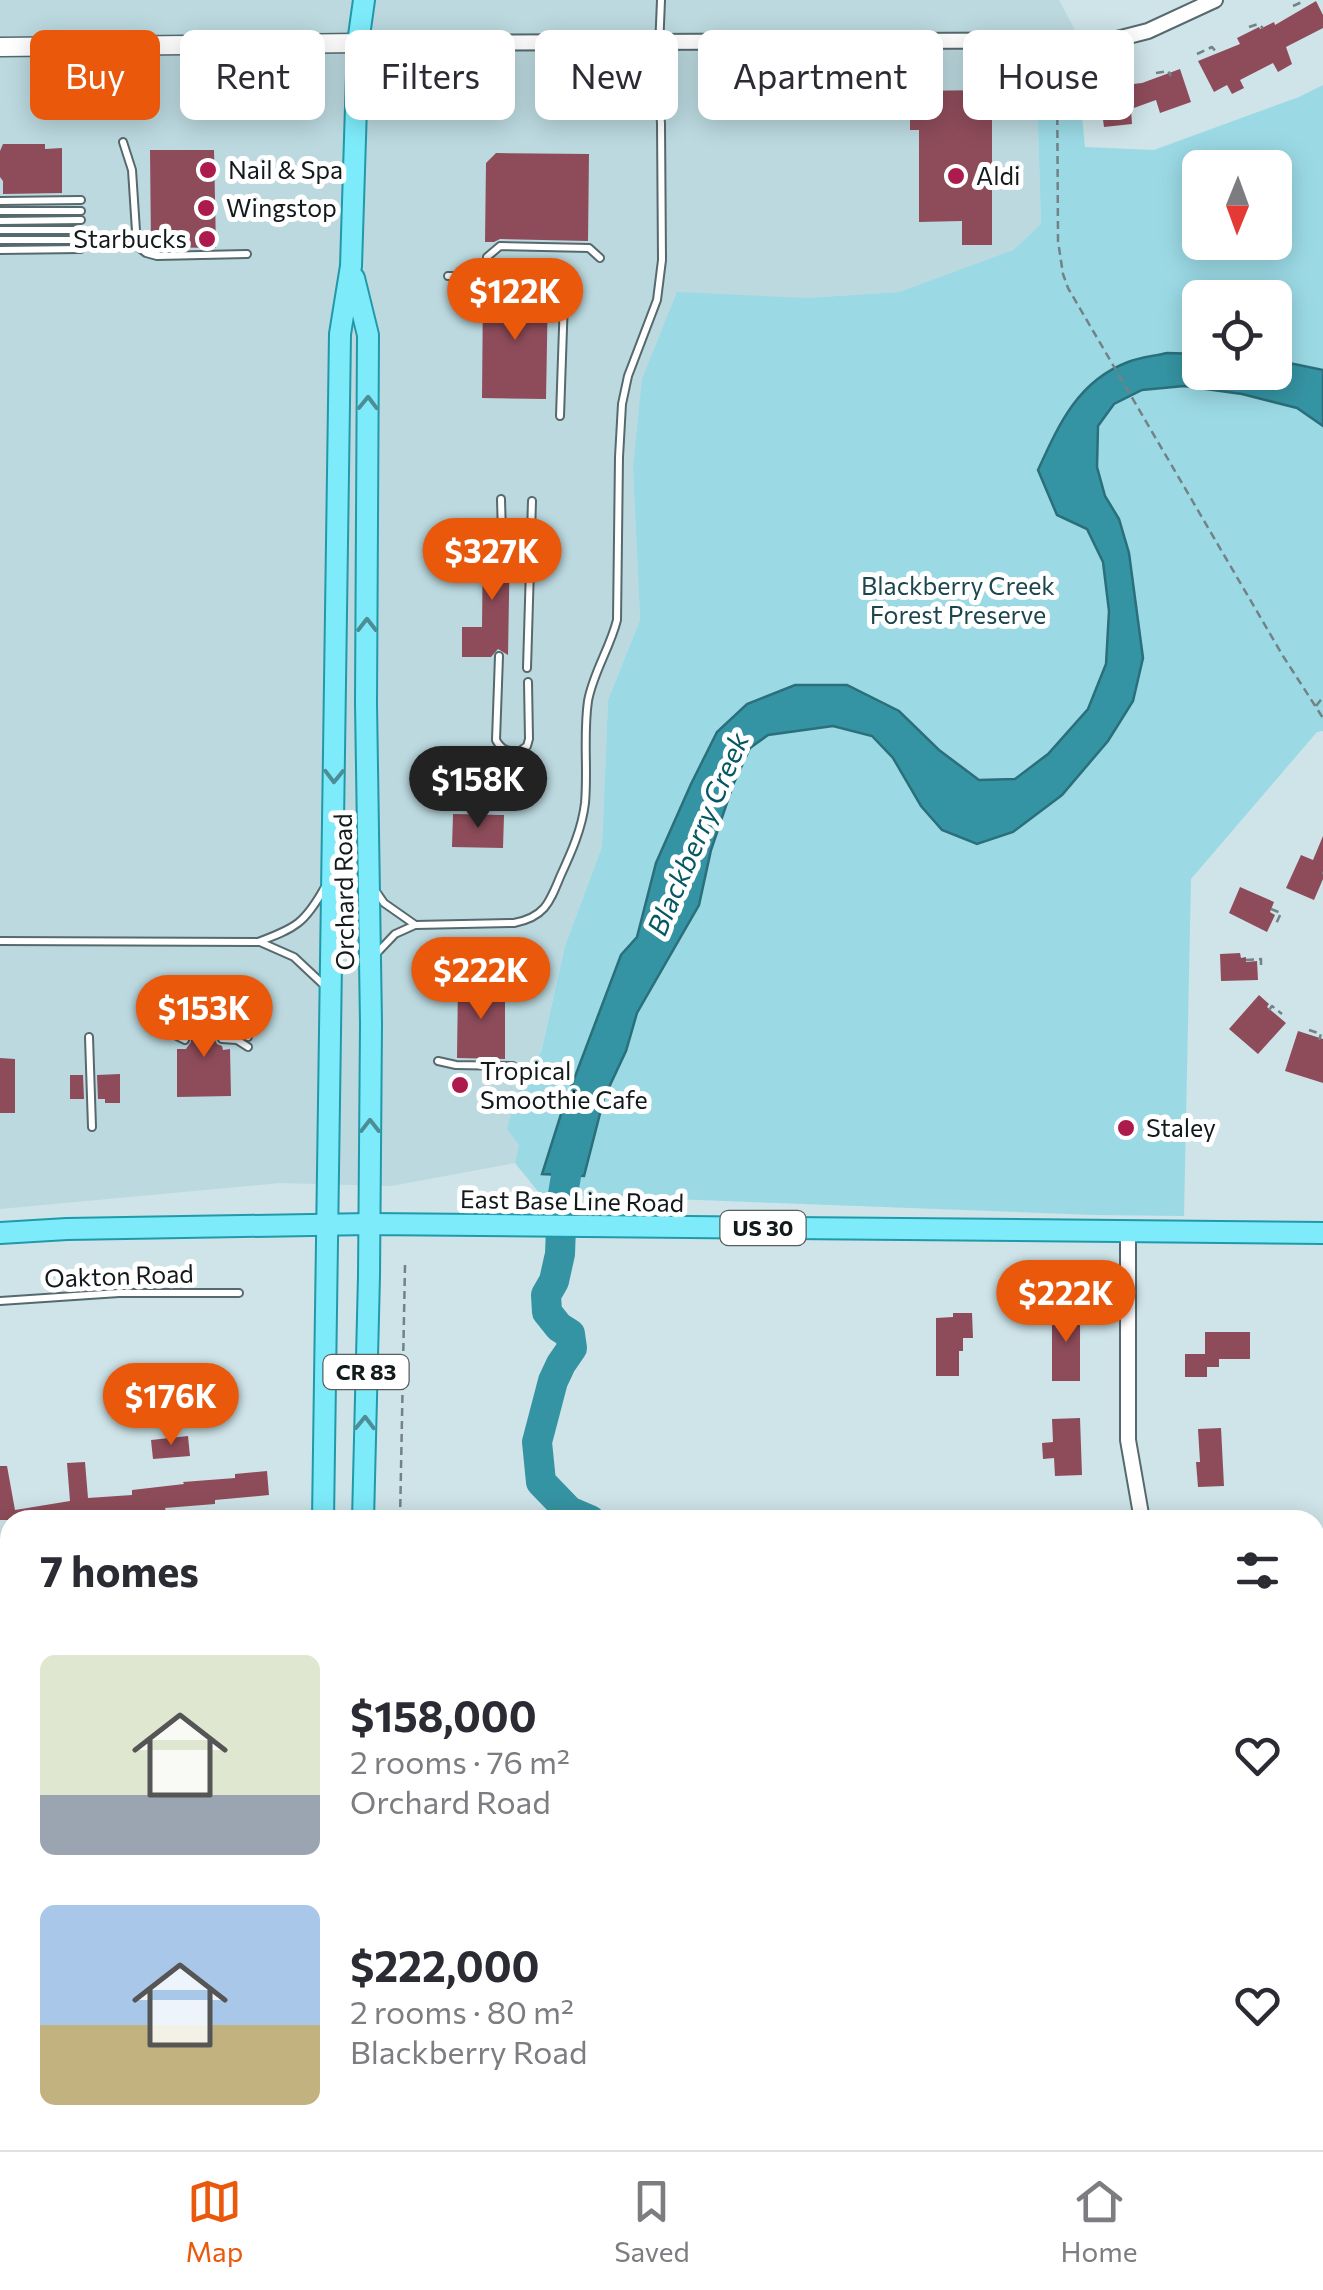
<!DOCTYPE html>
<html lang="en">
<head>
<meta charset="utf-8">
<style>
	:root { --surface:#fff; --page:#f2f2f3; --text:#2b2b33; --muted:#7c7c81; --line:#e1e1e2; --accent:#ea580c }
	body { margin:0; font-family:Commissioner,sans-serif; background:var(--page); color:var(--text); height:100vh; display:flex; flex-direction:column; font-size:38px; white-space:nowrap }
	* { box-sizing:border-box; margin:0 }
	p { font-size:32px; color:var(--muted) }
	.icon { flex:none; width:55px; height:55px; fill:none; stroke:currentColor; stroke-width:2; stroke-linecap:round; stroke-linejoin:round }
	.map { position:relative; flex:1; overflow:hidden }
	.panel { position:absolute; left:0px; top:1510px; width:1325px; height:640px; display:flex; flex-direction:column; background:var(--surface); border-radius:30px 30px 0 0; box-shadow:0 5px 25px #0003 }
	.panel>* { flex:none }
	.hud { position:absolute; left:30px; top:30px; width:1265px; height:90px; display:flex; gap:20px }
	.needle { width:65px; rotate:181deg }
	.buttons { position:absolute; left:1182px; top:150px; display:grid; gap:20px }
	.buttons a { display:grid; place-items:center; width:110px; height:110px; border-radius:15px; background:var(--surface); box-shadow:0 5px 25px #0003; font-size:50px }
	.price { position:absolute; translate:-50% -85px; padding:0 22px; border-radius:35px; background:var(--accent); color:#fff; font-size:32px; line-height:65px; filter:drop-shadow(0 2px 5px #0008) }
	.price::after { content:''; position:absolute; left:50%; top:60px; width:30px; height:22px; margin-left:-15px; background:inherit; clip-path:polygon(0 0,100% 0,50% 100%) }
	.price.selected { background:#222; color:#fff }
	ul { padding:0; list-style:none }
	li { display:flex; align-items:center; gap:30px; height:250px; padding:0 40px }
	li span { display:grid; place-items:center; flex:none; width:280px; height:200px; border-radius:15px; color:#555 }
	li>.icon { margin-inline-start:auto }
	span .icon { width:120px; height:120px; fill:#fffc; stroke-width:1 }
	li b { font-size:42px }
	h2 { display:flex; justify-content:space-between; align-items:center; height:120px; padding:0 40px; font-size:42px }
	.chip { padding:0 35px; border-radius:15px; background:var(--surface); box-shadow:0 5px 25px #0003; font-size:35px; line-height:90px }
	.chip.selected { background:var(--accent); color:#fff }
	.tabs { display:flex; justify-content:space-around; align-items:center; height:140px; border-top:2px solid var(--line); background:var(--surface); font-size:28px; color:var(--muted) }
	.tabs a { display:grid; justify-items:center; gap:5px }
	.tabs .selected { color:var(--accent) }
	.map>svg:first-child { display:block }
	.built { fill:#bbd9df }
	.green { fill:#9bdae5; fill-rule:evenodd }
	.water { fill:#3594a3; stroke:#2a6f7a; stroke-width:2.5 }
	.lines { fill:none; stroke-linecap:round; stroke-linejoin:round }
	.river { stroke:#3594a3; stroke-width:30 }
	.building { fill:#8e4c5a }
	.service-casing { stroke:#56696d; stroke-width:10 }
	.minor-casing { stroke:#56696d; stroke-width:18 }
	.tertiary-casing { stroke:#56696d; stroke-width:21 }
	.primary-casing { stroke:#2099aa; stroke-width:24 }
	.path { stroke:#738285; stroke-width:2.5; stroke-dasharray:8 5; stroke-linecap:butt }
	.service { stroke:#fff; stroke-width:6 }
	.minor { stroke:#fff; stroke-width:14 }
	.tertiary { stroke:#fff; stroke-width:18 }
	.primary { stroke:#7eebfa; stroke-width:20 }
	.oneway { stroke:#4d8d96 }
	.poi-dot { fill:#ad1b4d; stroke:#fff; stroke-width:4 }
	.labels { text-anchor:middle; stroke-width:10; stroke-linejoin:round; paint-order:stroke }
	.shield { fill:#fff; stroke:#595f60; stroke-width:2.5 }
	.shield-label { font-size:22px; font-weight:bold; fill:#121a1c }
	.poi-label { font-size:25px; fill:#121a1c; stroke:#fff; text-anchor:start }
	.park-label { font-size:25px; fill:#1c464e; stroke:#fff }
	.street-label { font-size:25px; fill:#121a1c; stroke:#fff }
	.water-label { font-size:28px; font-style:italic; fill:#055863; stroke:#fff }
</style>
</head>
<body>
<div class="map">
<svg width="1323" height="2150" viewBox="0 0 1323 2150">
	<rect width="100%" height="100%" fill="#cee4e8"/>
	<path class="built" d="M 0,0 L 1059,0 L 1074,28 L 1076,54 L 1036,56 L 1041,224 L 1013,250 L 899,292 L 805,298 L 633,468 L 640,620 L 608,700 L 602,847 L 565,946 L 515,1163 L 391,1186 L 280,1183 L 0,1209 Z"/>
	<path class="green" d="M 1076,54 L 1085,147 L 1154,150 L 1299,97 L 1323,85 L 1323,731 L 1317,732 L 1191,879 L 1184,1216 L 1094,1215 L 540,1194 L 515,1163 L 519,1145 L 507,1129 L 516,1095 L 541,1052 L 565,946 L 602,847 L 608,700 L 640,620 L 633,468 L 642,379 L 677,292 L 805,298 L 899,292 L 1013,250 L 1041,224 L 1036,56 ZM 1200,168 L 1275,168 L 1275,242 L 1200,242 ZM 1200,298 L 1275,298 L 1275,372 L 1200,372 Z"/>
	<path class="water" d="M 1167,353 L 1200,354 L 1200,372 L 1275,372 L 1275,360 L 1323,370 L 1323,426 L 1297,408 L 1242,394 L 1184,386 L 1142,390 L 1114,404 L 1098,426 L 1097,467 L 1105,496 L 1119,519 L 1129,553 L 1143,658 L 1133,701 L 1108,741 L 1062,795 L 1013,832 L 977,844 L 942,830 L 921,806 L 893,758 L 872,736 L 833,726 L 768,735 L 750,748 L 733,785 L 711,850 L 699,905 L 637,1013 L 626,1051 L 604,1098 L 584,1176 L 542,1174 L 562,1111 L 621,955 L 637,937 L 656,863 L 691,784 L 717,732 L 747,704 L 795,685 L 847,685 L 899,711 L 939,750 L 979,780 L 1015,779 L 1048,754 L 1088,709 L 1106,664 L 1109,611 L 1103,562 L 1087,529 L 1057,515 L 1038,470 C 1059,424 1078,381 1128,362 C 1140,357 1155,356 1167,353 Z"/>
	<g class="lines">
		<g class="river">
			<path d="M 573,1134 L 562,1200 L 560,1254 L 554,1281 L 546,1295 L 547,1312 L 559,1327 L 570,1334 L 572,1348 L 561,1364 L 553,1381 L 537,1442 L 541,1482 L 569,1511 L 590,1520"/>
			<path d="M 708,2140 L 713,2150"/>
		</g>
	</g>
	<g class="building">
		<path d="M 1316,1 L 1323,15 L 1323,28 L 1286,47 L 1292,64 L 1278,72 L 1273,63 L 1240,80 L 1244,88 L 1232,94 L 1227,85 L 1214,92 L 1198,61 L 1240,44 L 1237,38 L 1259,27 L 1260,29 L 1274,22 L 1275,25 Z"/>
		<path d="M 1180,69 L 1191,102 L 1160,113 L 1156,100 L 1131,109 L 1132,124 L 1104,127 L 1100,97 L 1107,96 L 1106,87 L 1142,83 Z"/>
		<path d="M 992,90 L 992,245 L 962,245 L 962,221 L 919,222 L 919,130 L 910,130 L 910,91 Z"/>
		<path d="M 3,144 L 45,144 L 45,149 L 62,148 L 62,193 L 3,194 L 3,181 L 0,177 L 0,151 Z"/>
		<path d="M 150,150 L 214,150 L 216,248 L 151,247 Z"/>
		<path d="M 496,153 L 589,154 L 588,241 L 500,239 L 494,242 L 485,242 L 486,163 Z"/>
		<path d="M 483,287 L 548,288 L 546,399 L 482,398 Z"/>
		<path d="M 483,536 L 495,537 L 501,542 L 510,537 L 508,655 L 498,649 L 491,657 L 462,657 L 462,627 L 482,627 Z"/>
		<path d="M 453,814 L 504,815 L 503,848 L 452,847 Z"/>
		<path d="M 1323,836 L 1323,879 L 1314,900 L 1286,888 L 1301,855 L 1313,860 Z"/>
		<path d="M 1240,887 L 1274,902 L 1270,912 L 1275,915 L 1267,932 L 1229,913 Z"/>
		<path d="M 1240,953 L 1241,958 L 1246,957 L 1246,962 L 1257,961 L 1258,980 L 1221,981 L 1220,954 Z"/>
		<path d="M 458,984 L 505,985 L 505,1059 L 457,1058 Z"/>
		<path d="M 1259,995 L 1269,1004 L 1267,1007 L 1286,1023 L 1258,1054 L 1229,1029 Z"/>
		<path d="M 189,1008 L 219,1008 L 219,1012 L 214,1018 L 216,1024 L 214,1030 L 217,1034 L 215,1040 L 217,1044 L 222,1046 L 223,1050 L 230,1049 L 231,1096 L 177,1097 L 177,1049 L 186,1049 L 191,1042 L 190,1025 L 193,1018 Z"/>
		<path d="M 1298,1031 L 1323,1039 L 1323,1083 L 1285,1071 Z"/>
		<path d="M 0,1058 L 15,1059 L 15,1113 L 0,1113 Z"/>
		<path d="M 120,1074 L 120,1103 L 105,1103 L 105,1099 L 98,1099 L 97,1075 Z"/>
		<path d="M 70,1075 L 83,1075 L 84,1099 L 70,1099 Z"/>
		<rect x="1052" y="1308" width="28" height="73"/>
		<path d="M 953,1313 L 972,1313 L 973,1338 L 963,1338 L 963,1351 L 959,1351 L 959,1376 L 936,1376 L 936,1318 L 953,1317 Z"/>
		<path d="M 1205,1332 L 1250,1332 L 1250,1359 L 1219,1359 L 1219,1367 L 1207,1367 L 1207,1377 L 1185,1377 L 1185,1354 L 1205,1354 Z"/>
		<path d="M 1080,1418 L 1082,1475 L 1055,1476 L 1054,1458 L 1043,1459 L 1042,1443 L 1053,1442 L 1052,1419 Z"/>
		<path d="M 1221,1428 L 1224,1486 L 1198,1487 L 1196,1462 L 1200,1462 L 1198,1429 Z"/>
		<path d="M 188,1436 L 190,1456 L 153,1459 L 151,1440 Z"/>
		<path d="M 85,1462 L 88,1498 L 132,1495 L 132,1490 L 184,1484 L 183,1482 L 235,1478 L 235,1474 L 267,1471 L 269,1495 L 215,1500 L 215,1504 L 165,1508 L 166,1512 L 110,1518 L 110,1520 L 0,1520 L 0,1466 L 7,1466 L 15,1510 L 70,1501 L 67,1463 Z"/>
	</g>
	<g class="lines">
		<g class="service-casing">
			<g id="service">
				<path d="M 123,142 L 132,170 L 137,246 L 146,253 L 157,256 L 247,254"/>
				<path d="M 0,201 L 81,200"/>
				<path d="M 0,211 L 81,211"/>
				<path d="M 0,221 L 81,220"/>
				<path d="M 0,230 L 81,230"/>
				<path d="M 0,240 L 81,240"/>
				<path d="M 0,250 L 81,249"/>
				<path d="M 487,257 L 500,246 L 589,248 L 600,258"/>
				<path d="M 448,276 L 546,278 L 558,286 L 564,299 L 560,416"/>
				<path d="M 501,499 L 502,535"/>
				<path d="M 499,656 L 496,740 C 502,751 509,752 520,751 L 527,746 L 529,739 L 528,682"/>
				<path d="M 527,668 L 532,501"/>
				<path d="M 375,890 L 384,903 L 414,924"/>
				<path d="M 0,941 L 258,942 C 296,928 305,923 325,887"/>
				<path d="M 260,942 L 294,957 L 327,988"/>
				<path d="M 375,955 L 395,934 L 415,925 L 514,923 C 544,917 549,904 560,877 C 571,853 582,829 585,803 C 588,769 583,735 588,701 C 593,673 610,648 617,620 L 619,457 L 622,404 L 628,376 L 657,300 L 662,260 L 661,124 L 658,73 L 661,0"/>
				<path d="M 169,999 L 170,1014 L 177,1036 L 185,1040"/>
				<path d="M 171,1019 L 186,1019"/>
				<path d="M 221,1019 L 236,1019 L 247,1024"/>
				<path d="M 221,1029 L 236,1030 L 248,1037"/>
				<path d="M 89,1037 L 92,1127"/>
				<path d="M 222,1039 L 237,1040 L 248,1047"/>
				<path d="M 438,1061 L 456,1065 L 513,1066"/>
				<path d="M 0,1301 L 119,1293 L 239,1293"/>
			</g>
		</g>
		<g class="minor-casing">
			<g id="minor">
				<path d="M 358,43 L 1113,40 L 1148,31 L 1215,0"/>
				<path d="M 1128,1232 L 1128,1440 L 1142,1520"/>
				<path d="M 0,1587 L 10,1585"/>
				<path d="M 1315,1724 L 1323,1722"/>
				<path d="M 1315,2090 L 1323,2090"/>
				<path d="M 162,2150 L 162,2140"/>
			</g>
		</g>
		<g class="tertiary-casing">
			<path id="tertiary" d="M 0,47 L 358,43"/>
		</g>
		<g class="primary-casing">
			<g id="primary">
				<path d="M 354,278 L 368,335 L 366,703 L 371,1024 L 369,1276 L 363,1520"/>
				<path d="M 0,1233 L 67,1229 L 369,1224 L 1323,1233"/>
				<path d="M 323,1520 L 340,334 L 351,266 L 358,43 L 364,0"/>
				<path d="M 322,2150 L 322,2140"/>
				<path d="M 358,2150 L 358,2140"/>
			</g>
		</g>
		<g class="path">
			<path d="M 1293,6 L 1302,2 L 1303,5"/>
			<path d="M 1249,27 L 1258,24 L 1263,28"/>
			<path d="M 1197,54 L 1212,47 L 1217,53"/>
			<path d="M 1057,65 L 1058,241 L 1063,274 L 1068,288 L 1283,656 L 1323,718"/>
			<path d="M 1156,73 L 1168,71 L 1171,76"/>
			<path d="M 1111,86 L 1110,83 L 1120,82"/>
			<path d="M 1316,706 L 1323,697"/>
			<path d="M 1322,873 L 1323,873"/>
			<path d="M 1271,909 L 1281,913 L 1276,924"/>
			<path d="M 1246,960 L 1261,959 L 1261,969"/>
			<path d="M 1269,1010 L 1272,1006 L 1282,1014"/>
			<path d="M 1309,1030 L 1321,1034 L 1319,1040"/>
			<path d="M 400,1520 L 405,1265"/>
			<path d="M 386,2150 L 386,2140"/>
		</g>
		<use href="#service" class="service"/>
		<use href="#minor" class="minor"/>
		<use href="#tertiary" class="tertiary"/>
		<use href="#primary" class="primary"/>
	</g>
	<defs><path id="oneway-chevron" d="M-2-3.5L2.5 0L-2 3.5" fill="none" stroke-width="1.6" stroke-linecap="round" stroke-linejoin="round" transform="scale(2.5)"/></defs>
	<g class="oneway">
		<use href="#oneway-chevron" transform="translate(368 403) rotate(-89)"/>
		<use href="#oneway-chevron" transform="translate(367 625) rotate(-90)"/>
		<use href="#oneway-chevron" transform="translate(334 776) rotate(91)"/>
		<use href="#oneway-chevron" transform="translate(370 1126) rotate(-90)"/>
		<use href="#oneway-chevron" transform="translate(365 1423) rotate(-89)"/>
	</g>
	<g class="poi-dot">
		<circle cx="208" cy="170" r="10"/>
		<circle cx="956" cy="176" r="10"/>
		<circle cx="206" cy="208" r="10"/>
		<circle cx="207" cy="239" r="10"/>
		<circle cx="460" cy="1085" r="10"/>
		<circle cx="1126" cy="1128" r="10"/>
	</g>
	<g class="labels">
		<g class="shield">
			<rect x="720.5" y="1211" width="85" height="34" rx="8"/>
			<rect x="323.5" y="1355" width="85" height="34" rx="8"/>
		</g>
		<g class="shield-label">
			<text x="763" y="1236">US 30</text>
			<text x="366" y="1380">CR 83</text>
		</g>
		<g class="poi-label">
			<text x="228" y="179">Nail &amp; Spa</text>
			<text x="976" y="185">Aldi</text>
			<text x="226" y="217">Wingstop</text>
			<text x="187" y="248" text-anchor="end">Starbucks</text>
			<text x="480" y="1080">Tropical<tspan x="480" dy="29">Smoothie Cafe</tspan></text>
			<text x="1146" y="1137">Staley</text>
		</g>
		<g class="park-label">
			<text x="958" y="595">Blackberry Creek<tspan x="958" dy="29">Forest Preserve</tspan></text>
		</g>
		<g class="street-label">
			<text transform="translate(344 892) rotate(-91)" y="9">Orchard Road</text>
			<text transform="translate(572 1201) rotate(1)" y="9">East Base Line Road</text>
			<text transform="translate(119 1276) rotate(-2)" y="9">Oakton Road</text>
		</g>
		<g class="water-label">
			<text transform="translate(698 834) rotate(-67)" y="10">Blackberry Creek</text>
		</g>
	</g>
</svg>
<div class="buttons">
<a><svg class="needle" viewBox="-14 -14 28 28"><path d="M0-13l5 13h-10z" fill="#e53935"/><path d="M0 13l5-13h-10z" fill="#7c7c81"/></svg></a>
<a><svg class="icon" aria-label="locate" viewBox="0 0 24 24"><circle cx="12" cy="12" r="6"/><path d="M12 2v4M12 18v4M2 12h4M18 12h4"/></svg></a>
</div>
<b class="price" style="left:515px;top:343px">$122K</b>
<b class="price" style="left:492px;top:603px">$327K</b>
<b class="price selected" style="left:478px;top:831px">$158K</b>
<b class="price" style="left:481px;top:1022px">$222K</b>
<b class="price" style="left:204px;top:1060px">$153K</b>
<b class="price" style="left:1066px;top:1345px">$222K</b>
<b class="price" style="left:171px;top:1448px">$176K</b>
<div class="hud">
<a class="chip selected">Buy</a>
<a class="chip">Rent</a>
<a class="chip">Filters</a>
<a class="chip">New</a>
<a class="chip">Apartment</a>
<a class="chip">House</a>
</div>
<section class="panel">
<h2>7 homes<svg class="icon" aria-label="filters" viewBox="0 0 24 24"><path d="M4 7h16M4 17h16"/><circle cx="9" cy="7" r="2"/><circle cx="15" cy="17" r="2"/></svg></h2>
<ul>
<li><span style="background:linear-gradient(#dfe7d0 70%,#9aa5b1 0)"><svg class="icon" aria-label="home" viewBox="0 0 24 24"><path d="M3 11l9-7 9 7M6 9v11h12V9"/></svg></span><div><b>$158,000</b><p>2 rooms · 76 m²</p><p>Orchard Road</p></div><svg class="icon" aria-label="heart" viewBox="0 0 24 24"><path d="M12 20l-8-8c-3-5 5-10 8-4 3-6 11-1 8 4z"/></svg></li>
<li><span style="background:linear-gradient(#a9c7e8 60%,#c2b280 0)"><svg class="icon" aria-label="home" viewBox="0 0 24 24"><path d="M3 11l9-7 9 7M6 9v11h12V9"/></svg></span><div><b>$222,000</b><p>2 rooms · 80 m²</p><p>Blackberry Road</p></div><svg class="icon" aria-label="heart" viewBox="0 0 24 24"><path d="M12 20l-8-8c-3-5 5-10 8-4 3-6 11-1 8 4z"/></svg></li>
</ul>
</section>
</div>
<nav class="tabs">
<a class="selected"><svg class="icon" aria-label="map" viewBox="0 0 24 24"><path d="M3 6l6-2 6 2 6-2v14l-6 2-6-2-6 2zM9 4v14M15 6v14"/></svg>Map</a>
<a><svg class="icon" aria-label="saved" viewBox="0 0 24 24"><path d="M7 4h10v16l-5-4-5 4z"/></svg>Saved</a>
<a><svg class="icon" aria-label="home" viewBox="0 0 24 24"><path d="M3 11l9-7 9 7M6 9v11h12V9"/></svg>Home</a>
</nav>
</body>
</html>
